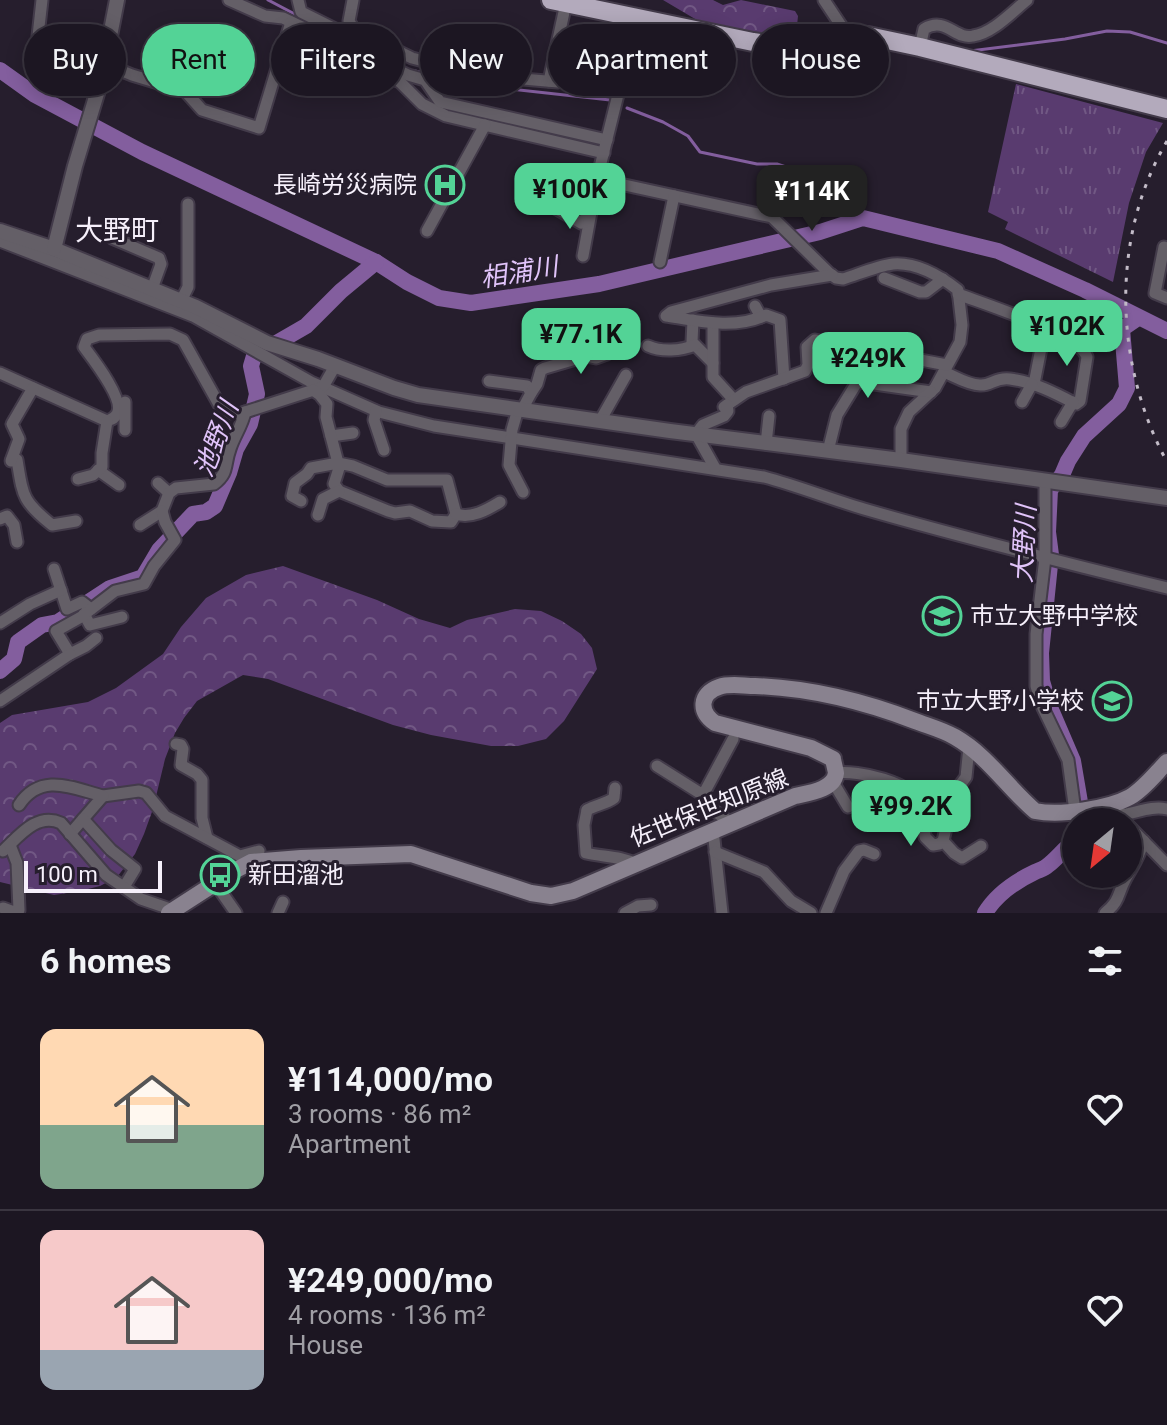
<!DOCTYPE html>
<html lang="en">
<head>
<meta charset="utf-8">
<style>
	:root { --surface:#1c1622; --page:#29232f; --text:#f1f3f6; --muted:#a09fa5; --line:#3a3540; --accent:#53d396 }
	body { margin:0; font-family:Roboto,"Noto Sans JP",sans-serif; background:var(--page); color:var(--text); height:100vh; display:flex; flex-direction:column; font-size:30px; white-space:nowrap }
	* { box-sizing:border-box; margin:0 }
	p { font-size:26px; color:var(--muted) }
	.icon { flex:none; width:44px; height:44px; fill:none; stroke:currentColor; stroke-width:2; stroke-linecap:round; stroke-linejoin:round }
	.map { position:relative; height:913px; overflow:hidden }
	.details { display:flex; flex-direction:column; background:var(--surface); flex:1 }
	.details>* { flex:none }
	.hud { position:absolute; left:24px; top:24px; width:1120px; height:72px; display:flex; gap:16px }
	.needle { width:52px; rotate:209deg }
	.fabs { position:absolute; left:1062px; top:808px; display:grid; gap:16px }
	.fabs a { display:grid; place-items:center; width:80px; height:80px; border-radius:50%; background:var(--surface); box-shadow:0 4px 20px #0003,0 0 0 2px var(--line); font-size:40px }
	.scale { position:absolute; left:24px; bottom:20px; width:138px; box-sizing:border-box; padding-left:8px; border:4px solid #f6f0fb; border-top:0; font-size:22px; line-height:28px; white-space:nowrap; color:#f6f0fb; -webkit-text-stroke:6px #261e2d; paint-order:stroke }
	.price { position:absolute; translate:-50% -68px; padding:0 18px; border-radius:16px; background:var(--accent); color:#111; font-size:26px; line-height:52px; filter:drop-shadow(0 2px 4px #0008) }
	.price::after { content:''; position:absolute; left:50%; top:48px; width:24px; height:18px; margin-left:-12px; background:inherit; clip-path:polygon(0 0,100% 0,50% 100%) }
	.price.current { background:#222; color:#fff }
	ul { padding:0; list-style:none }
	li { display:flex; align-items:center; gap:24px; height:200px; padding:0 40px }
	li+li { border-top:2px solid var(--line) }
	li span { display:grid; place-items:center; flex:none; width:224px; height:160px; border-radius:16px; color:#555 }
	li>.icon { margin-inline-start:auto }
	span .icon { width:96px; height:96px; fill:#fffc; stroke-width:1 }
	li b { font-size:34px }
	h2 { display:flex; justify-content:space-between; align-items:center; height:96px; padding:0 40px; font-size:34px }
	.chip { padding:0 28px; border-radius:36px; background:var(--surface); box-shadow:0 4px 20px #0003,0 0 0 2px var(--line); font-size:28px; line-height:72px }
	.chip.current { background:var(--accent); color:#111 }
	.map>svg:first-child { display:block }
	.forest { fill:url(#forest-crowns) }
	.park { fill:url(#park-tufts) }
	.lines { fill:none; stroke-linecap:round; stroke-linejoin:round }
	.stream { stroke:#835e9e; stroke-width:3 }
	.river { stroke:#835e9e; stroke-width:16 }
	.minor-casing { stroke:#433b4a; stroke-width:15 }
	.tertiary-casing { stroke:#433b4a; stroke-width:18 }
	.secondary-casing { stroke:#433b4a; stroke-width:20 }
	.trunk-casing { stroke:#433b4a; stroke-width:22 }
	.minor { stroke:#645f67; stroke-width:11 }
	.tertiary { stroke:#645f67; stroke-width:14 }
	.secondary { stroke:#89828f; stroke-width:16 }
	.trunk { stroke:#b3aabc; stroke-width:18 }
	.rail { stroke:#c3bcc8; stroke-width:3; stroke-dasharray:4 8; stroke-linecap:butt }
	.labels { text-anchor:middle; stroke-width:6; stroke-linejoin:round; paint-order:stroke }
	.poi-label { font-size:24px; fill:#f6f0fb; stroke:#261e2d; text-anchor:end }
	.street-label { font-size:24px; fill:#f6f0fb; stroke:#261e2d }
	.water-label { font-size:26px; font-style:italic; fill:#e1c4fa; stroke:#261e2d }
	.quarter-label { font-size:28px; fill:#f6f0fb; stroke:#261e2d }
</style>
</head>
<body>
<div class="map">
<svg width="1167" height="913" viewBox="0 0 1167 913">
	<defs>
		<pattern id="forest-crowns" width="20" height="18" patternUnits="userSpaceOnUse" patternTransform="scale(2)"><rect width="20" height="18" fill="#593b6f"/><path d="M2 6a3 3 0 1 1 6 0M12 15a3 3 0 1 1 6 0" fill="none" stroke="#715884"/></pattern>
		<pattern id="park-tufts" width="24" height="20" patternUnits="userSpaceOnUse" patternTransform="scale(2)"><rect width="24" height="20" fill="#593b6f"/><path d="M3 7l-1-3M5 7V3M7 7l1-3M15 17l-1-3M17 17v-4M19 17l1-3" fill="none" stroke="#715884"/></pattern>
	</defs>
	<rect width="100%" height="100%" fill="#261e2d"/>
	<g class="forest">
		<path d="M 663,0 L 713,0 L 723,5 L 741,0 L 795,11 L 798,16 L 796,35 L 783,38 L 712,29 Z"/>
		<path d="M 283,566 L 377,600 L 419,619 L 450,628 L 467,620 L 515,609 L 541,611 L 562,621 L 581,634 L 592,648 L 597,669 L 564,721 L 546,739 L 518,746 L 491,746 L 431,735 L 393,725 L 268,679 L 243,675 L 197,701 L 184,718 L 175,733 L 165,759 L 153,809 L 144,834 L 135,854 L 117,877 L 100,886 L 80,891 L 54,895 L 0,882 L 0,723 L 12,715 L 88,702 L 116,688 L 163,654 L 181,627 L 206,598 L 246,575 Z"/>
	</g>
	<path class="park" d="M 1016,84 L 1163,123 L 1146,152 L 1129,203 L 1113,282 L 1005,229 L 1008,222 L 988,212 Z"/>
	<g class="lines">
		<g class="stream">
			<path d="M 268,0 L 325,30"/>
			<path d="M 970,51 L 1065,39 L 1107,31 L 1130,32 L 1167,43"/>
			<path d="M 415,71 L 475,85 L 610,100"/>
			<path d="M 627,108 L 663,122 L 688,136 L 700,152 L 757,164 L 777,164 L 792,169 L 818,184 L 863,218"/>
		</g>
		<g class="river">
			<path d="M 0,70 L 35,95 L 142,152 L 376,262 L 407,282 L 439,298 L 471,303 L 599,284 L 820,232 L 863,218 L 998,251 L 1085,290 L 1167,331"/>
			<path d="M 0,671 L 14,659 L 18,642 L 42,625 L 58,622 L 110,588 L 143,577 L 159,550 L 193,514 L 206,512 L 215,506 L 229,473 L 236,449 L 250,424 L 257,394 L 251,366 L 254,356 L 306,326 L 341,291 L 376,262"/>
			<path d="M 1080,802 L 1073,761 L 1049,705 L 1042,681 L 1041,653 L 1051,555 L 1048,532 L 1050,490 L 1062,475 L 1068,461 L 1084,436 L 1119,404 L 1127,388 L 1122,329 L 1138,318"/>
			<path d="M 1084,822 L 1085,818"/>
			<path d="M 985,913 C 996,895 1016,881 1035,872 C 1039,870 1044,869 1047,866 C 1057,859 1064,848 1076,840"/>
		</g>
		<g class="minor-casing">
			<g id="minor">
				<path d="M 42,0 L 38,36 L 82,71 L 102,77"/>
				<path d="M 229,0 L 265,16 L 283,18 L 323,37 L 339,52 L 400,82 L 422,104 L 446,116 L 604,153"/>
				<path d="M 298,0 L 301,12 L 347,35 L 354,30"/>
				<path d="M 353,0 L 349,21 L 354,30 L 412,58 L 477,75 L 558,82"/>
				<path d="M 824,0 L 848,36"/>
				<path d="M 344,45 L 408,75 L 425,80 L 440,102 L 607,140"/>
				<path d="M 920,47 L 924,29 C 946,16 955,40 973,36 C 993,33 1012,12 1027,0"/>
				<path d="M 300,49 L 304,28"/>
				<path d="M 105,64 L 132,75 L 185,91 L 202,110 L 259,128 L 291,22"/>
				<path d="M 549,81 L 566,3"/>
				<path d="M 597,179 L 772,217 L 829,273 L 836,278 L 843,279 C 859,274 877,266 893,264 C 917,262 940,276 958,290 L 962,325 L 960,342 L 935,388 L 909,412 L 901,429 L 901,460"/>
				<path d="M 526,191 L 581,223 L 591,212 L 597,179 L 637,18"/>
				<path d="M 427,231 L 485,125"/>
				<path d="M 112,238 L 159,258 L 161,264 L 152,289"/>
				<path d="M 0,241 L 193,316 L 311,382 L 379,412 L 434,426 L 764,477 C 798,486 830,499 864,509 C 964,538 1065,563 1167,588"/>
				<path d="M 1167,248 L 1164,247 L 1155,293 L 1167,298"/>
				<path d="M 583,256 L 591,212"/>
				<path d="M 660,262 L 674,196"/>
				<path d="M 884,278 L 920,292 L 926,292 L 943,279"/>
				<path d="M 181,301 L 188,287 L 188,204"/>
				<path d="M 755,306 L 761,317"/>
				<path d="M 693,320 L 692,342 L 713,363"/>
				<path d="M 713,323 L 713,377 L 734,400"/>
				<path d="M 648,346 C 661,352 681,351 695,345"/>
				<path d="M 944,372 C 954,376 968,385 980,385 C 991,386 995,377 1010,379 C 1034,382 1055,393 1076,404 L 1080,401 L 1087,357 C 1079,334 984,304 958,294"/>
				<path d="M 0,373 L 107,421 C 112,419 114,419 117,414 C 125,400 93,359 84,347 L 87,339 L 99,335 L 170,334 L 183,340 L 221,408 L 227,412 L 239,414 L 323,387 L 335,366"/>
				<path d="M 784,379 L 780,320 L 766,315 C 735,330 698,321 666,316 L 671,312 L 771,285 L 832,275"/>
				<path d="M 489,381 L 527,386 L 531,393 L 522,410"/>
				<path d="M 1034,384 L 1045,328"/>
				<path d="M 531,393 L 537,384 L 541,370 L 545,368 L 586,356 L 596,358 L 607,354 L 614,349"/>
				<path d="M 125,402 L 125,430"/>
				<path d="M 1022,402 L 1032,384"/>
				<path d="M 724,407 L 746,392 L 805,371 L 808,365 L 807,347 L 815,340 L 947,365"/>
				<path d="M 518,409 L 512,430 L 509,465 L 523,492"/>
				<path d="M 376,411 L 374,420 L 384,450"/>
				<path d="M 600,421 L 626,375"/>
				<path d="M 1061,422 L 1073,402"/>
				<path d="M 331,436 L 353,433"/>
				<path d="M 766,444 L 769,416"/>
				<path d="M 828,451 L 837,415 L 856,384 L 860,382 L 931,392"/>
				<path d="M 12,459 L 17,460 C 23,496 22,501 52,525 L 76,521"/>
				<path d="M 11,461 L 19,439 L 12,424 L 33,388"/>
				<path d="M 715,468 L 696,434 L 703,425 L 724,416 L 728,411 L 727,405"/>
				<path d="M 98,470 L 119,485"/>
				<path d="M 78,479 L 93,475 L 102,467 L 102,453 L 107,421"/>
				<path d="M 1045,480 L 1045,558 L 1036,634 L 1036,686 L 1043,708 L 1068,760 L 1075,811"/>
				<path d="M 158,483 L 169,493"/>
				<path d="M 301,501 L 292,496 L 295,483 L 307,474 L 311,468 L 338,463 L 339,468 L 334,484 L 339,491 L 388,511 L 395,513 L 410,511 L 432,521 L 451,522 L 456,514 L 447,480 L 387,480 L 353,466 L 338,463 L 326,417 L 327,404 L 320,395 L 313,390"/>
				<path d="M 456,514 C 471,519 487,510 500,502"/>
				<path d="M 318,515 L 323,499 L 339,491"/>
				<path d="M 0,519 L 7,516 L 14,525 L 17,542"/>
				<path d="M 140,525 L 162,511 L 169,493 L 176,488 L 214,484 C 229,473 224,465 230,449 C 234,436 242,426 245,412"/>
				<path d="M 54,569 L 67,609 L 82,602 L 91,609"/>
				<path d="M 84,614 L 90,625 L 122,617"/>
				<path d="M 0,623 L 30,604 L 61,590"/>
				<path d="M 96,638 L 86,646 L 70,654 L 56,631 L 81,617 L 115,591 L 144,584 L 154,566 L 175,540 L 165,522 L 162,511"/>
				<path d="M 0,701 L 70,654"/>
				<path d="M 176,744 L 181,745 L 183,749 L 181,765 L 197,774 L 202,780 L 202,818 L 207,838"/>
				<path d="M 657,766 L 703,795 L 709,807 L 731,823"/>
				<path d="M 836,773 C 858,770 913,782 921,805 C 925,814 924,827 925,837 L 933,845 L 939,844 L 943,841 L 954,793 L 966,777 L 969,747"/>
				<path d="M 833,782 L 848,807"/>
				<path d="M 703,795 L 733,739"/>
				<path d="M 103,796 L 139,791 L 146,793 L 165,816 L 240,856 L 259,851"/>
				<path d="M 19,805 C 41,772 72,788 103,796 L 70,834"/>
				<path d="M 1096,807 L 1100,814 C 1110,815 1118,815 1127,814 C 1141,811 1154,806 1167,809"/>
				<path d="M 587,810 L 584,825 L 586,853 C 603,857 621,856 636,864"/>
				<path d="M 587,810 C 596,805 606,804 614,798 L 615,788"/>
				<path d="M 83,819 L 111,850 L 135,869 L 124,887"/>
				<path d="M 1128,825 L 1167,865"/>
				<path d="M 713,830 L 722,913"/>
				<path d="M 943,841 L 954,853 L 962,858 L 981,846"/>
				<path d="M 3,851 C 19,836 37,812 61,823 L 106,875 L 141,899 L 173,910"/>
				<path d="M 715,852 L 764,872 L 791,901 L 811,913"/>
				<path d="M 215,883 L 236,913"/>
				<path d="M 3,908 L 14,912 L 19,910 L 17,863 L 10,845"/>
				<path d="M 278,913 L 283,902"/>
				<path d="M 625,913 L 638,906 L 651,905"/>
				<path d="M 826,913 L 844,871 L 859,851 L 864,850 L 874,854"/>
				<path d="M 1105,913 C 1121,900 1117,894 1126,878 C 1134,864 1139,857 1144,841"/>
			</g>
		</g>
		<g class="tertiary-casing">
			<g id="tertiary">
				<path d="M 0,231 L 54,249 L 196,307 L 267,343 L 318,359 L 394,388 L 418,395 L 670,431 L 901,460 L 1167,498"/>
				<path d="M 54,249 L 75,166 L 102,77 L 117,0"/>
			</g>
		</g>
		<g class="secondary-casing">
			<path id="secondary" d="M 169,913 L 234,871 L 251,862 L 301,858 L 411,854 L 531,893 L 551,896 L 573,891 L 795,796 C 808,793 834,790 836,773 C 836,772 833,760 833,759 L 811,748 L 715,723 C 699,712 699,694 719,687 C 730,683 743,686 755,686 C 811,688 863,701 915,721 C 928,726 943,730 955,737 C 988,756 1007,787 1035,811 C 1060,816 1108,809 1130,797 C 1144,789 1156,773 1167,762"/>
		</g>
		<g class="trunk-casing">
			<path id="trunk" d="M 551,0 L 753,42 L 790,47 L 811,45 L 848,36 L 868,36 L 920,47 L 1167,109"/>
		</g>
		<use href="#minor" class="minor"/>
		<use href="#tertiary" class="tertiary"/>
		<use href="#secondary" class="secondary"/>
		<use href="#trunk" class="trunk"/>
		<path class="rail" d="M 1167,141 C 1110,238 1114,364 1167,462"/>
	</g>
	<defs>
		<g id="hospital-ring" transform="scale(2)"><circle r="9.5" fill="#261e2d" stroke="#53d396" stroke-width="1.5"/><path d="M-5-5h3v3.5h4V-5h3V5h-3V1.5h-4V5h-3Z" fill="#53d396"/></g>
		<g id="school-ring" transform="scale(2)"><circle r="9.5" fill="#261e2d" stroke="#53d396" stroke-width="1.5"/><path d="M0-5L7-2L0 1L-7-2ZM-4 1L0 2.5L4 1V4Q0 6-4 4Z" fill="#53d396"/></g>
		<g id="bus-ring" transform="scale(2)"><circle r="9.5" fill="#261e2d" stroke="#53d396" stroke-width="1.5"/><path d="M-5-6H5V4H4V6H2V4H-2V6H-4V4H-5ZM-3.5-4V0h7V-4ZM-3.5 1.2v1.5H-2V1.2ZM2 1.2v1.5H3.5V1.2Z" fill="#53d396"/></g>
	</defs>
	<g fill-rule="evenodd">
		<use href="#hospital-ring" x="445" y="185"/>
		<use href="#school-ring" x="942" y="616"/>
		<use href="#school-ring" x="1112" y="701"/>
		<use href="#bus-ring" x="220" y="875"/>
	</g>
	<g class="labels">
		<g class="poi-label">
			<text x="417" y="193">長崎労災病院</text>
			<text x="970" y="624" text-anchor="start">市立大野中学校</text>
			<text x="1084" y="709">市立大野小学校</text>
			<text x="248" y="883" text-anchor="start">新田溜池</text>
		</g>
		<g class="street-label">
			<text transform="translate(709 808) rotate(-22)" y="8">佐世保世知原線</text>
		</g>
		<g class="water-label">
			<text transform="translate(519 272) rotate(-9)" y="9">相浦川</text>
			<text transform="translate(216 439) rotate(-69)" y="9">池野川</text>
			<text transform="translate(1024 544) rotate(-87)" y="9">大野川</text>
		</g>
		<g class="quarter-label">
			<text x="117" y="240">大野町</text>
		</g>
	</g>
</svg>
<div class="fabs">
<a><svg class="needle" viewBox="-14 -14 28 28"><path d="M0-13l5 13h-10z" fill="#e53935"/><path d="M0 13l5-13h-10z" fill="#a09fa5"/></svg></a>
</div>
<div class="scale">100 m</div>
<b class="price" style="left:570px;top:231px">¥100K</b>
<b class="price current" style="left:812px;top:233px">¥114K</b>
<b class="price" style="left:1067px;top:368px">¥102K</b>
<b class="price" style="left:581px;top:376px">¥77.1K</b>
<b class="price" style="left:868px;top:400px">¥249K</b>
<b class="price" style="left:911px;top:848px">¥99.2K</b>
<div class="hud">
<a class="chip">Buy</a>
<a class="chip current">Rent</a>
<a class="chip">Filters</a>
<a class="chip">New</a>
<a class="chip">Apartment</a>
<a class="chip">House</a>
</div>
</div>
<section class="details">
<h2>6 homes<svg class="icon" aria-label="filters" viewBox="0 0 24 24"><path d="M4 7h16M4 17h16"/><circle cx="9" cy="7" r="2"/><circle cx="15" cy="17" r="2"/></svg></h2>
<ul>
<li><span style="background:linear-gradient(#ffd9b3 60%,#7fa58c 0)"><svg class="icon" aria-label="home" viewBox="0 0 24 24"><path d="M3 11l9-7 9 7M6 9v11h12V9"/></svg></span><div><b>¥114,000/mo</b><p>3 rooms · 86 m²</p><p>Apartment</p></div><svg class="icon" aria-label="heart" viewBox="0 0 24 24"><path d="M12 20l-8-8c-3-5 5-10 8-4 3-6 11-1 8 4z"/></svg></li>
<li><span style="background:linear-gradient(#f6c9c9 75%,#9aa5b1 0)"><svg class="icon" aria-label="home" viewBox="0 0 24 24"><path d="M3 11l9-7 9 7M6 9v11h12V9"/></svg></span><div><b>¥249,000/mo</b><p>4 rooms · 136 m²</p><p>House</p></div><svg class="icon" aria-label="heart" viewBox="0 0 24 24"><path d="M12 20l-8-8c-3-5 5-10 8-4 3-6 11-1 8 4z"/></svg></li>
</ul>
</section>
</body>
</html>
